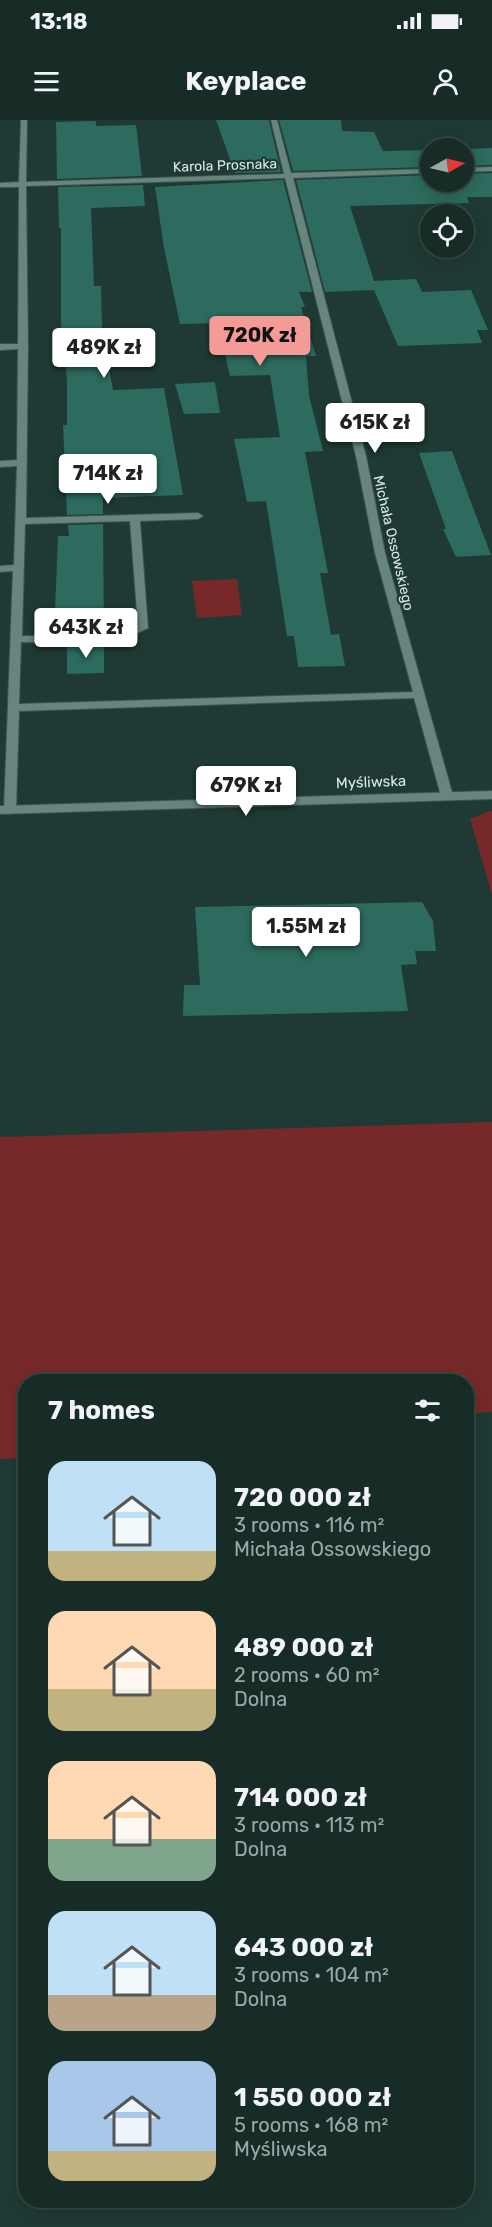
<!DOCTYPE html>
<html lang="en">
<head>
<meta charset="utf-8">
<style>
	:root { --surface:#172c27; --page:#243833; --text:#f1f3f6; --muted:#9ea7a7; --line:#364844; --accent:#f59b97 }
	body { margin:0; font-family:Rubik,sans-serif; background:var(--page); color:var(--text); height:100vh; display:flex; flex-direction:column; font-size:22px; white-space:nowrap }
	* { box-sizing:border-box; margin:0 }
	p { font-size:20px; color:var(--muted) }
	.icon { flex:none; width:33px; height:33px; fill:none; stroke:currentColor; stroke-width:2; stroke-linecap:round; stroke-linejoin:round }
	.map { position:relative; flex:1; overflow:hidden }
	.drawer { position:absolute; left:18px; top:1254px; width:456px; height:834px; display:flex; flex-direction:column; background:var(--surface); border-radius:24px; box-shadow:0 3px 15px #0003,0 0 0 2px var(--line) }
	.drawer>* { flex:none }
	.needle { width:39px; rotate:82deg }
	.controls { position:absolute; left:420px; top:18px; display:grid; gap:12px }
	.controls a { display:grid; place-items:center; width:54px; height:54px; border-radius:50%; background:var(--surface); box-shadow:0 3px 15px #0003,0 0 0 2px var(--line); font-size:30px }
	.price { position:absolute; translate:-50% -51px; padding:0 14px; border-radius:6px; background:#fff; color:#222; font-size:20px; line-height:39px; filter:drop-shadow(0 2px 3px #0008) }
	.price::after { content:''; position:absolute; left:50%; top:36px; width:18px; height:14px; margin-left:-9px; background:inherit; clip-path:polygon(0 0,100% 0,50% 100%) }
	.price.selected { background:var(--accent); color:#111 }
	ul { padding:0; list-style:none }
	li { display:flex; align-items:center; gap:18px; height:150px; padding:0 30px }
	li span { display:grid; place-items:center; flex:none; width:168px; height:120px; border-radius:18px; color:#555 }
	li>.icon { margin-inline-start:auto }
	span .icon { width:72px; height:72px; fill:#fffc; stroke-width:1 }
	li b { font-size:26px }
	h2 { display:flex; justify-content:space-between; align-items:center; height:72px; padding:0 30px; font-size:26px }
	.status { display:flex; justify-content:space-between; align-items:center; height:42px; padding:0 30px; background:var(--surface); direction:ltr }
	.status svg { height:16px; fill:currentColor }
	header { display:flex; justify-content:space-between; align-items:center; height:78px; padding:0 30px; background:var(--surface); font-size:27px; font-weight:700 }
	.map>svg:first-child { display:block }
	.green { fill:#772929 }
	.building { fill:#2c6b5d }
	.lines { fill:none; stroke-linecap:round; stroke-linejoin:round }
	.minor-casing { stroke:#3d5550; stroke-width:2 }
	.tertiary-casing { stroke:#3d5550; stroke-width:2 }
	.minor { fill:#67847d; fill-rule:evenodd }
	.tertiary { fill:#67847d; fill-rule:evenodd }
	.labels { text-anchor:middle; stroke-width:4.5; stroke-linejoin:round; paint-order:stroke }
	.far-street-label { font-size:14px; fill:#daeae5; stroke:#1f3a34 }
	.street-label { font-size:15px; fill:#daeae5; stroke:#1f3a34 }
</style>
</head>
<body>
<div class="status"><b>13:18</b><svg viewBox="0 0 49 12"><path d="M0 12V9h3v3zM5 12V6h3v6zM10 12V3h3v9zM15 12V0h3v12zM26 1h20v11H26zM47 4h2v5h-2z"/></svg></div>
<header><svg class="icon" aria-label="menu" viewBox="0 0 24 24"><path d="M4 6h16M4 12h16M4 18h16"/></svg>Keyplace<svg class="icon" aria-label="person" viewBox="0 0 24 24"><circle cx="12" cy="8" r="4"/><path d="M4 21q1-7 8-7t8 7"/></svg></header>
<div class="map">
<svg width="492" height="2107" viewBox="0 0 492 2107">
	<rect width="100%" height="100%" fill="#1f3a34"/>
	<g class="green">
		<path d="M 237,459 L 242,495 L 197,498 L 192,461 Z"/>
		<path d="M 489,691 L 492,691 L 492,774 L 470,699 Z"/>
		<path d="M 492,1002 L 492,1292 L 467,1294 L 466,1262 L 26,1262 L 25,1338 L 0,1339 L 0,1017 Z"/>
	</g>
	<g class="building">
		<path d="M 216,0 L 269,0 L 281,52 L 235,53 Z"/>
		<path d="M 279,0 L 341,0 L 342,11 L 374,12 L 383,31 L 430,30 L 430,47 L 293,51 Z"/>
		<path d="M 96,1 L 96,6 L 136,5 L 142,56 L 57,59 L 56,2 Z"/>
		<path d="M 492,28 L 492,45 L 464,46 L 464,29 Z"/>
		<path d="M 492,53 L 492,77 L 467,77 L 469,83 L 350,86 L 374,161 L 416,159 L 422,172 L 471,170 L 488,210 L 477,210 L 482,223 L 398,226 L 374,170 L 325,172 L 296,60 L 430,55 L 430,62 L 464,62 L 464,54 Z"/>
		<path d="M 283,60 L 312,172 L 299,172 L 305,187 L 301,187 L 316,236 L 306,236 L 309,276 L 323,331 L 305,332 L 328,453 L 320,453 L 331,515 L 339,514 L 345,546 L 298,547 L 294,516 L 287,516 L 266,381 L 247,382 L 234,319 L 280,317 L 270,255 L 230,256 L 218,203 L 180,204 L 164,128 L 155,67 Z"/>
		<path d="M 143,65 L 145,86 L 91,88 L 94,166 L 101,166 L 102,208 L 113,270 L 164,268 L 183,375 L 103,378 L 103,394 L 67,395 L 63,305 L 67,305 L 67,259 L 61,211 L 61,108 L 59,108 L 58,67 Z"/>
		<path d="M 215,262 L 220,293 L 184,294 L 175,264 Z"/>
		<path d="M 452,331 L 469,377 L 491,435 L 456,437 L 443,409 L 446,409 L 419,333 Z"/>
		<path d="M 103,404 L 104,512 L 67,514 L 67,491 L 55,491 L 58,416 L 69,416 L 68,405 Z"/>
		<path d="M 104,523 L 104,553 L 67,554 L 67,525 Z"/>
		<path d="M 422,782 L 433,801 L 436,831 L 415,831 L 417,844 L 401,845 L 408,891 L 183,896 L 184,865 L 200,865 L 195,787 Z"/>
	</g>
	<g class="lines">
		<g class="minor-casing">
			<g id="minor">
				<path d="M 21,0 L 27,0 L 26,62 L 284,54 L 271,0 L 277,0 L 291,53 L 430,49 L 430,53 L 293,58 L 366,336 L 385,433 L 453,676 L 451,679 L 447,680 L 441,676 L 414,578 L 19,591 L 16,690 L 10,694 L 4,690 L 13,451 L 0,452 L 0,446 L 14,445 L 17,346 L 0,347 L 0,341 L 17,340 L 18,229 L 0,230 L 0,224 L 18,224 L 19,67 L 0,67 L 0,63 L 19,62 ZM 285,58 L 356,336 L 375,433 L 413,572 L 19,584 L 21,522 C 62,522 111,528 148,508 L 140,401 L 198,399 L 203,396 L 198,393 L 26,398 L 28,226 L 26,66 ZM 130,401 L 138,505 C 108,521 56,515 22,516 L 25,404 Z"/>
				<path d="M 492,47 L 492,51 L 464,52 L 464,48 Z"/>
			</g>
		</g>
		<g class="tertiary-casing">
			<path id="tertiary" d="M 492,671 L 492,679 L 0,694 L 0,686 Z"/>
		</g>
		<use href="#minor" class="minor"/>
		<use href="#tertiary" class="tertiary"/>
	</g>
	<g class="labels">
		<g class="far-street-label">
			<text transform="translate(225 45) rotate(-2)" y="5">Karola Prosnaka</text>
			<text transform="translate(394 423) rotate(77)" y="5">Michała Ossowskiego</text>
		</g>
		<g class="street-label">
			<text transform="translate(371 662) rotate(-2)" y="5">Myśliwska</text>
		</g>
	</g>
</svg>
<div class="controls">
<a><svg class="needle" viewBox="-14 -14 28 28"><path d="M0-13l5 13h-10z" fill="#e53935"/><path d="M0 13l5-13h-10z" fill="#9ea7a7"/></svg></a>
<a><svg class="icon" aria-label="locate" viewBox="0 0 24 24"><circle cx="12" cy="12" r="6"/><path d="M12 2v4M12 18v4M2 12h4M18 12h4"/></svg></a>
</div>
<b class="price selected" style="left:260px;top:247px">720K zł</b>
<b class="price" style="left:104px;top:259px">489K zł</b>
<b class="price" style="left:375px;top:334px">615K zł</b>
<b class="price" style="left:108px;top:385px">714K zł</b>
<b class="price" style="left:86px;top:539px">643K zł</b>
<b class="price" style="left:246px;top:697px">679K zł</b>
<b class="price" style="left:306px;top:838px">1.55M zł</b>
<section class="drawer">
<h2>7 homes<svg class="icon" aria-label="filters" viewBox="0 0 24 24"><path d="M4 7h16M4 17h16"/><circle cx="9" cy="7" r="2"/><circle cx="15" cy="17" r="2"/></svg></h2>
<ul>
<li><span style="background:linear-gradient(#bfe0f5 75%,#c2b280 0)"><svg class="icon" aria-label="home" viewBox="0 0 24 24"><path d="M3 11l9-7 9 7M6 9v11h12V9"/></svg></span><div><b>720 000 zł</b><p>3 rooms · 116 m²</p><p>Michała Ossowskiego</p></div></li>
<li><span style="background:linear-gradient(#ffd9b3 65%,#c2b280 0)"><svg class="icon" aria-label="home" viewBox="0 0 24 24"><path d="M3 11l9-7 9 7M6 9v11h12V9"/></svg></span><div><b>489 000 zł</b><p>2 rooms · 60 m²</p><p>Dolna</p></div></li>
<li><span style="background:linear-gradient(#ffd9b3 65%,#7fa58c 0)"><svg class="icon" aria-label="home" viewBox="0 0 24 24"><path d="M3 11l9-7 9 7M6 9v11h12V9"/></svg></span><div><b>714 000 zł</b><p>3 rooms · 113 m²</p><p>Dolna</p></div></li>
<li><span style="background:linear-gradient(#bfe0f5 70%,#b9a48a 0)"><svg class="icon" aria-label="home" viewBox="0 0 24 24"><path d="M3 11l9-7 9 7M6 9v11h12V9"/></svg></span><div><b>643 000 zł</b><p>3 rooms · 104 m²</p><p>Dolna</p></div></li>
<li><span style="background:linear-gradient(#a9c7e8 75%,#c2b280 0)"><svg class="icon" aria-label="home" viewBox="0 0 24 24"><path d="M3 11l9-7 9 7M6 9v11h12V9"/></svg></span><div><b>1 550 000 zł</b><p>5 rooms · 168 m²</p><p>Myśliwska</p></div></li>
</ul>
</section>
</div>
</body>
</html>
